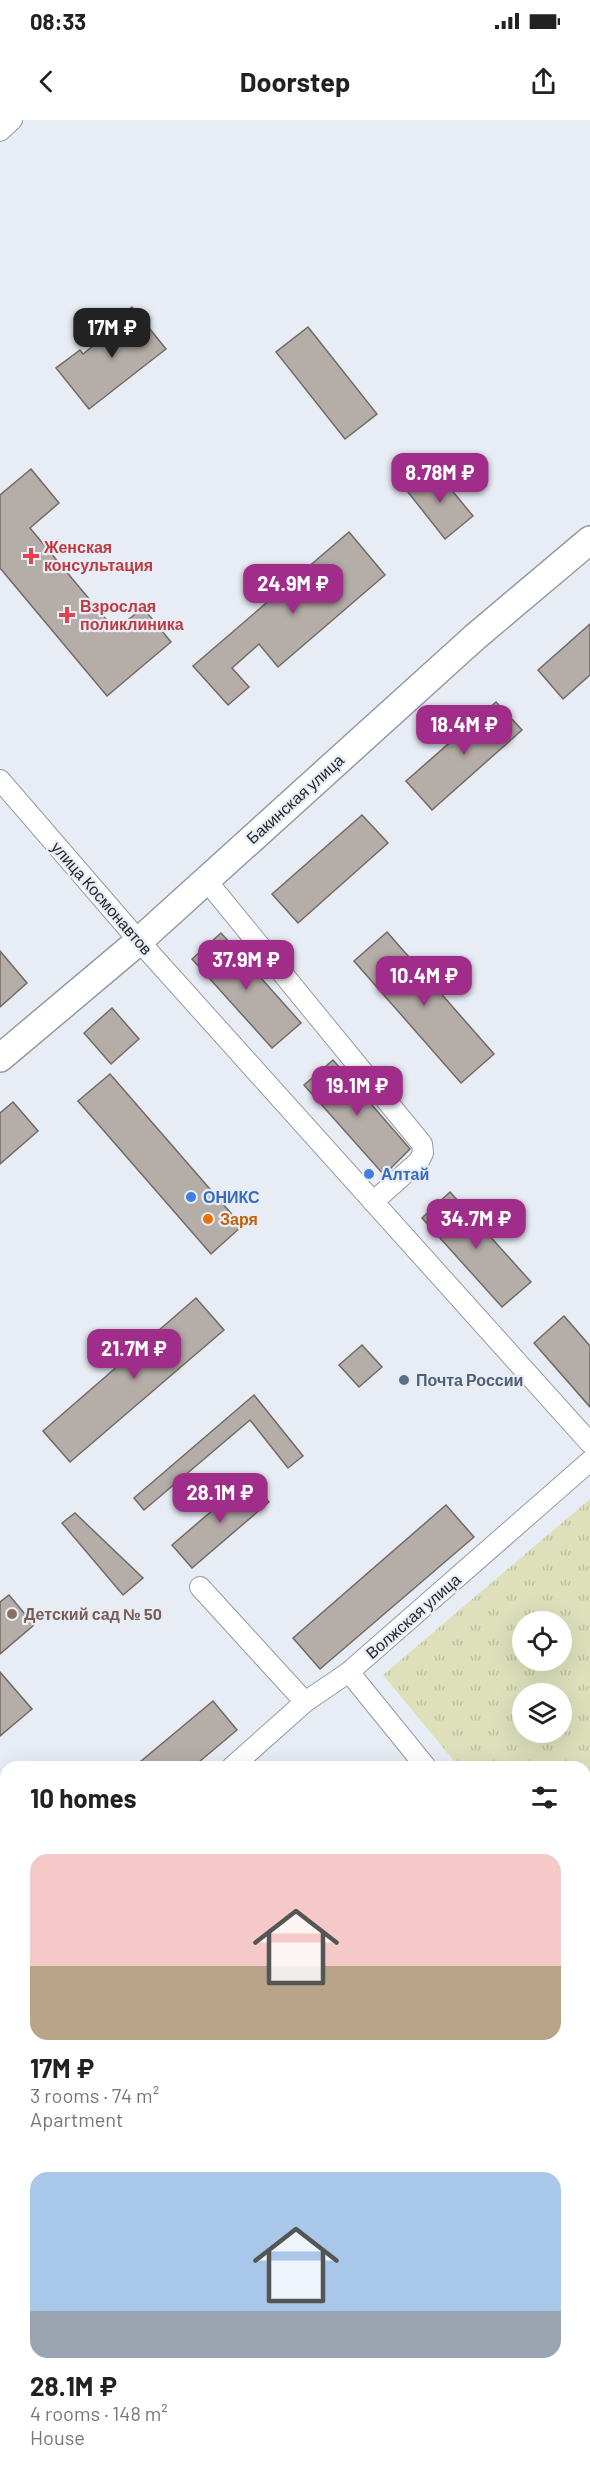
<!DOCTYPE html>
<html lang="en">
<head>
<meta charset="utf-8">
<style>
	:root { --surface:#fff; --page:#f6f6f6; --text:#222; --muted:#767676; --accent:#9f2d89 }
	body { margin:0; font-family:Barlow,sans-serif; background:var(--page); color:var(--text); height:100vh; display:flex; flex-direction:column; font-size:22px; white-space:nowrap }
	* { box-sizing:border-box; margin:0 }
	p { font-size:20px; color:var(--muted) }
	.icon { flex:none; width:33px; height:33px; fill:none; stroke:currentColor; stroke-width:2; stroke-linecap:round; stroke-linejoin:round }
	.map { position:relative; flex:1; overflow:hidden }
	.side { position:absolute; left:0px; top:1641px; width:591px; height:720px; display:flex; flex-direction:column; background:var(--surface); border-radius:18px 18px 0 0; box-shadow:0 6px 24px #0002 }
	.side>* { flex:none }
	.fabs { position:absolute; left:512px; top:1491px; display:grid; gap:12px }
	.fabs a { display:grid; place-items:center; width:60px; height:60px; border-radius:50%; background:var(--surface); box-shadow:0 6px 24px #0002; font-size:30px }
	.price { position:absolute; translate:-50% -51px; padding:0 14px; border-radius:12px; background:var(--accent); color:#fff; font-size:20px; line-height:39px; filter:drop-shadow(0 2px 3px #0008) }
	.price::after { content:''; position:absolute; left:50%; top:36px; width:18px; height:14px; margin-left:-9px; background:inherit; clip-path:polygon(0 0,100% 0,50% 100%) }
	.price.current { background:#222; color:#fff }
	ul { padding:0; list-style:none }
	li { display:grid; align-content:center; gap:12px; height:318px; padding:0 30px }
	li span { display:grid; place-items:center; height:186px; border-radius:18px; color:#555 }
	li>.icon { margin-inline-start:auto }
	span .icon { width:108px; height:108px; fill:#fffc; stroke-width:1 }
	li b { font-size:26px }
	h2 { display:flex; justify-content:space-between; align-items:center; height:72px; padding:0 30px; font-size:26px }
	.status { display:flex; justify-content:space-between; align-items:center; height:42px; padding:0 30px; background:var(--surface); direction:ltr }
	.status svg { height:16px; fill:currentColor }
	header { display:flex; justify-content:space-between; align-items:center; height:78px; padding:0 30px; background:var(--surface); font-size:27px; font-weight:700 }
	.map>svg:first-child { display:block }
	.park { fill:url(#park-tufts); fill-rule:evenodd }
	.building { fill:#b5ada8; stroke:#726a66; stroke-width:1.5 }
	.lines { fill:none; stroke-linecap:round; stroke-linejoin:round }
	.street-casing { stroke:#969aa1; stroke-width:22 }
	.secondary-casing { stroke:#969aa1; stroke-width:30 }
	.street { stroke:#fff; stroke-width:20 }
	.secondary { stroke:#fff; stroke-width:27 }
	.health-dot { fill:#e0444e; stroke:#e8edf5; stroke-width:2 }
	.shop-dot { fill:#3f7fe0; stroke:#e8edf5; stroke-width:2 }
	.food-dot { fill:#e8710a; stroke:#e8edf5; stroke-width:2 }
	.service-dot { fill:#5c6f8a; stroke:#e8edf5; stroke-width:2 }
	.education-dot { fill:#8d6e63; stroke:#e8edf5; stroke-width:2 }
	.labels { text-anchor:middle; stroke-width:4.5; stroke-linejoin:round; paint-order:stroke }
	.health-label { font-size:16px; font-weight:bold; fill:#be3a42; stroke:#e8edf5; text-anchor:start }
	.street-label { font-size:16px; fill:#242629; stroke:#e8edf5 }
	.shop-label { font-size:16px; font-weight:bold; fill:#366cbe; stroke:#e8edf5; text-anchor:start }
	.food-label { font-size:16px; font-weight:bold; fill:#c56008; stroke:#e8edf5; text-anchor:start }
	.service-label { font-size:16px; font-weight:bold; fill:#4e5e75; stroke:#e8edf5; text-anchor:start }
	.education-label { font-size:16px; font-weight:bold; fill:#785e54; stroke:#e8edf5; text-anchor:start }
</style>
</head>
<body>
<div class="status"><b>08:33</b><svg viewBox="0 0 49 12"><path d="M0 12V9h3v3zM5 12V6h3v6zM10 12V3h3v9zM15 12V0h3v12zM26 1h20v11H26zM47 4h2v5h-2z"/></svg></div>
<header><svg class="icon" aria-label="back" viewBox="0 0 24 24"><path d="M15 5l-7 7 7 7"/></svg>Doorstep<svg class="icon" aria-label="share" viewBox="0 0 24 24"><path d="M12 15V3M7 8l5-5 5 5M5 13v7h14v-7"/></svg></header>
<div class="map">
<svg width="590" height="2361" viewBox="0 0 590 2361">
	<defs>
		<pattern id="park-tufts" width="24" height="20" patternUnits="userSpaceOnUse" patternTransform="scale(1.5)"><rect width="24" height="20" fill="#dde0bb"/><path d="M3 7l-1-3M5 7V3M7 7l1-3M15 17l-1-3M17 17v-4M19 17l1-3" fill="none" stroke="#bec0a1"/></pattern>
	</defs>
	<rect width="100%" height="100%" fill="#e8edf5"/>
	<path class="park" d="M 590,1379 L 590,1804 L 585,1798 L 585,1647 L 459,1647 L 383,1555 ZM 522,1502 L 561,1502 L 561,1540 L 522,1540 ZM 522,1574 L 561,1574 L 561,1612 L 522,1612 Z"/>
	<g class="building">
		<path d="M 132,187 L 166,229 L 89,289 L 56,248 L 80,230 L 83,234 L 112,211 L 108,206 Z"/>
		<path d="M 308,207 L 377,294 L 345,319 L 276,232 Z"/>
		<path d="M 31,349 L 59,383 L 30,408 L 115,510 L 143,488 L 171,522 L 107,576 L 0,448 L 0,375 Z"/>
		<path d="M 435,350 L 473,396 L 445,419 L 408,372 Z"/>
		<path d="M 349,412 L 385,455 L 278,547 L 259,524 L 232,548 L 249,567 L 228,585 L 193,546 Z"/>
		<path d="M 590,504 L 590,555 L 563,579 L 538,550 Z"/>
		<path d="M 496,582 L 522,610 L 432,690 L 406,661 Z"/>
		<path d="M 362,695 L 388,723 L 298,803 L 272,774 Z"/>
		<path d="M 387,812 L 494,934 L 461,963 L 354,841 Z"/>
		<path d="M 221,813 L 301,903 L 272,928 L 192,839 Z"/>
		<path d="M 0,831 L 27,863 L 0,887 Z"/>
		<path d="M 112,888 L 139,919 L 111,944 L 84,913 Z"/>
		<path d="M 333,940 L 410,1029 L 384,1055 L 304,965 Z"/>
		<path d="M 110,954 L 242,1106 L 211,1134 L 78,981 Z"/>
		<path d="M 13,982 L 38,1011 L 0,1044 L 0,993 Z"/>
		<path d="M 450,1072 L 531,1162 L 502,1187 L 422,1098 Z"/>
		<path d="M 196,1178 L 224,1210 L 70,1342 L 43,1311 Z"/>
		<path d="M 564,1196 L 590,1226 L 590,1287 L 534,1223 Z"/>
		<path d="M 362,1225 L 382,1247 L 359,1267 L 339,1245 Z"/>
		<path d="M 254,1275 L 303,1336 L 288,1348 L 250,1300 L 144,1390 L 134,1378 Z"/>
		<path d="M 249,1359 L 269,1382 L 192,1448 L 172,1425 Z"/>
		<path d="M 446,1385 L 474,1417 L 320,1549 L 293,1518 Z"/>
		<path d="M 75,1393 L 143,1458 L 123,1475 L 62,1403 Z"/>
		<path d="M 9,1475 L 34,1505 L 0,1534 L 0,1482 Z"/>
		<path d="M 0,1552 L 32,1589 L 0,1616 Z"/>
		<path d="M 213,1581 L 237,1610 L 193,1647 L 134,1647 Z"/>
	</g>
	<g class="lines">
		<g class="street-casing">
			<g id="street">
				<path d="M 0,11 L 12,0"/>
				<path d="M 0,660 L 139,821 L 590,1323"/>
				<path d="M 206,760 L 422,1024 L 423,1033 L 419,1041 L 373,1082"/>
				<path d="M 200,1467 L 305,1582"/>
				<path d="M 349,1552 L 426,1647"/>
				<path d="M 232,1647 L 305,1582 L 349,1552 L 590,1341"/>
				<path d="M 585,1840 L 590,1846"/>
				<path d="M 0,1851 L 6,1845"/>
				<path d="M 585,1865 L 590,1861"/>
				<path d="M 0,2357 L 6,2352"/>
			</g>
		</g>
		<g class="secondary-casing">
			<path id="secondary" d="M 0,938 L 139,821 L 475,517 L 590,420"/>
		</g>
		<use href="#street" class="street"/>
		<use href="#secondary" class="secondary"/>
	</g>
	<g class="health-dot">
		<path d="M28 427h6v6h6v6h-6v6h-6v-6h-6v-6h6z"/>
		<path d="M64 486h6v6h6v6h-6v6h-6v-6h-6v-6h6z"/>
	</g>
	<g class="shop-dot">
		<circle cx="369" cy="1054" r="6"/>
		<circle cx="191" cy="1077" r="6"/>
	</g>
	<circle class="food-dot" cx="208" cy="1099" r="6"/>
	<circle class="service-dot" cx="404" cy="1260" r="6"/>
	<circle class="education-dot" cx="12" cy="1494" r="6"/>
	<g class="labels">
		<g class="health-label">
			<text x="44" y="433">Женская<tspan x="44" dy="18">консультация</tspan></text>
			<text x="80" y="492">Взрослая<tspan x="80" dy="18">поликлиника</tspan></text>
		</g>
		<g class="street-label">
			<text transform="translate(295 679) rotate(-42)" y="6">Бакинская улица</text>
			<text transform="translate(102 778) rotate(49)" y="6">улица Космонавтов</text>
			<text transform="translate(413 1496) rotate(-41)" y="6">Волжская улица</text>
		</g>
		<g class="shop-label">
			<text x="381" y="1060">Алтай</text>
			<text x="203" y="1083">ОНИКС</text>
		</g>
		<g class="food-label">
			<text x="220" y="1105">Заря</text>
		</g>
		<g class="service-label">
			<text x="416" y="1266">Почта России</text>
		</g>
		<g class="education-label">
			<text x="24" y="1500">Детский сад № 50</text>
		</g>
	</g>
</svg>
<div class="fabs">
<a><svg class="icon" aria-label="locate" viewBox="0 0 24 24"><circle cx="12" cy="12" r="6"/><path d="M12 2v4M12 18v4M2 12h4M18 12h4"/></svg></a>
<a><svg class="icon" aria-label="layers" viewBox="0 0 24 24"><path d="M12 4l9 5-9 5-9-5zM3 14l9 5 9-5"/></svg></a>
</div>
<b class="price current" style="left:112px;top:239px">17M ₽</b>
<b class="price" style="left:440px;top:384px">8.78M ₽</b>
<b class="price" style="left:293px;top:495px">24.9M ₽</b>
<b class="price" style="left:464px;top:636px">18.4M ₽</b>
<b class="price" style="left:246px;top:871px">37.9M ₽</b>
<b class="price" style="left:424px;top:887px">10.4M ₽</b>
<b class="price" style="left:357px;top:997px">19.1M ₽</b>
<b class="price" style="left:476px;top:1130px">34.7M ₽</b>
<b class="price" style="left:134px;top:1260px">21.7M ₽</b>
<b class="price" style="left:220px;top:1404px">28.1M ₽</b>
<section class="side">
<h2>10 homes<svg class="icon" aria-label="filters" viewBox="0 0 24 24"><path d="M4 7h16M4 17h16"/><circle cx="9" cy="7" r="2"/><circle cx="15" cy="17" r="2"/></svg></h2>
<ul>
<li><span style="background:linear-gradient(#f6c9c9 60%,#b9a48a 0)"><svg class="icon" aria-label="home" viewBox="0 0 24 24"><path d="M3 11l9-7 9 7M6 9v11h12V9"/></svg></span><div><b>17M ₽</b><p>3 rooms · 74 m²</p><p>Apartment</p></div></li>
<li><span style="background:linear-gradient(#a9c7e8 75%,#9aa5b1 0)"><svg class="icon" aria-label="home" viewBox="0 0 24 24"><path d="M3 11l9-7 9 7M6 9v11h12V9"/></svg></span><div><b>28.1M ₽</b><p>4 rooms · 148 m²</p><p>House</p></div></li>
</ul>
</section>
</div>
</body>
</html>
